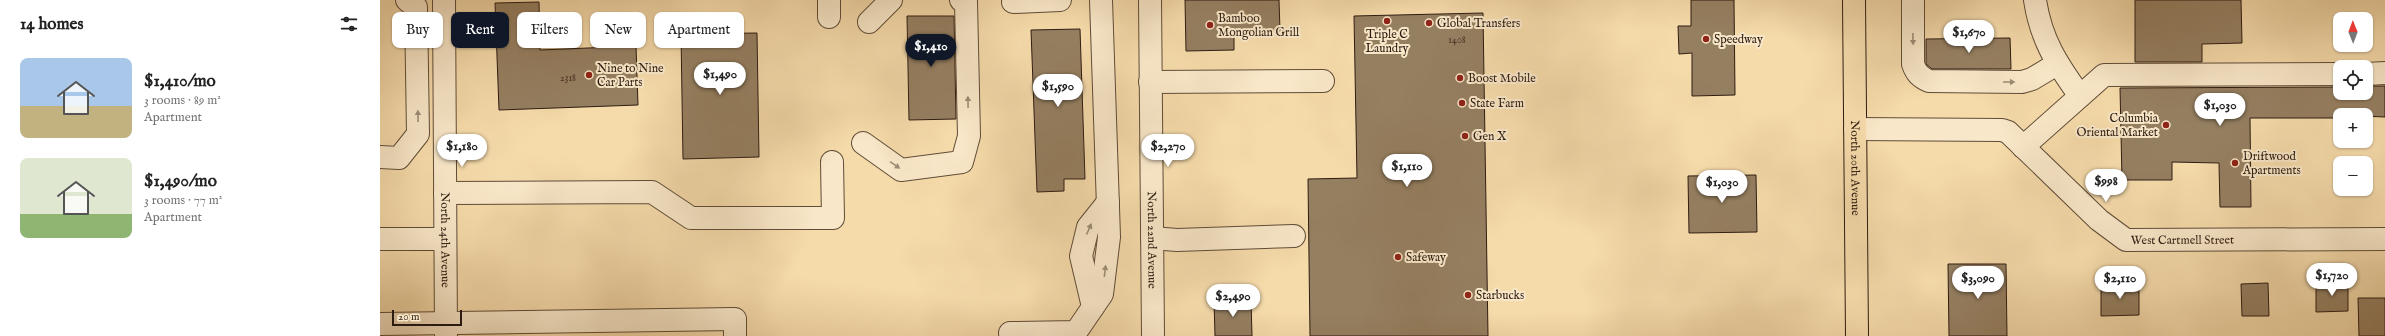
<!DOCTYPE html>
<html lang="en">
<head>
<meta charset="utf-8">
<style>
	:root { --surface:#fff; --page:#f2f2f2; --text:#222; --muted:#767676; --accent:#111827 }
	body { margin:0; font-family:"IM FELL English",serif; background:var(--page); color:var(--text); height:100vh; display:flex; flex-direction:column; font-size:15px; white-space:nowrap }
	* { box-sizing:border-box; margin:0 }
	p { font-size:13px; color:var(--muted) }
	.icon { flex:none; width:22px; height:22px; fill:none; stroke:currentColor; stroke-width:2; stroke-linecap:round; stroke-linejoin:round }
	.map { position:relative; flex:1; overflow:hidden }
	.side { display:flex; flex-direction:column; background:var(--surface); width:380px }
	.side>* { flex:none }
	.hud { position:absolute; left:12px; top:12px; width:380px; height:36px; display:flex; gap:8px }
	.needle { width:26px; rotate:359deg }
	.tools { position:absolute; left:1953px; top:12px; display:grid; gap:8px }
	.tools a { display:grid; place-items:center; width:40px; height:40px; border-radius:8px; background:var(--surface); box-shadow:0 1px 3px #0004; font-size:20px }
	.scale { position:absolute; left:12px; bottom:10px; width:70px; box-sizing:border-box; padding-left:4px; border:2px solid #2e1c12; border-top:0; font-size:11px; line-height:14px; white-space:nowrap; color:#2e1c12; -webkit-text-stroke:3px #f8e7c8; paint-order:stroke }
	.price { position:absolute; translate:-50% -34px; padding:0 9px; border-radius:14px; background:#fff; color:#222; font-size:13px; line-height:26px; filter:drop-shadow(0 1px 2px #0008) }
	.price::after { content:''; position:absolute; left:50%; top:24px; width:12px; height:9px; margin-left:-6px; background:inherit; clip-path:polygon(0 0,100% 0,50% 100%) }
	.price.on { background:var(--accent); color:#fff }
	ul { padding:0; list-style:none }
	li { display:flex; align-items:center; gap:12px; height:100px; padding:0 20px }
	li span { display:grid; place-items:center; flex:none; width:112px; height:80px; border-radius:8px; color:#555 }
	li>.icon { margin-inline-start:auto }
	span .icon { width:48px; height:48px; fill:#fffc; stroke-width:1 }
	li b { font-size:17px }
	h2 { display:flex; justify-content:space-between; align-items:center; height:48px; padding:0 20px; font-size:17px }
	.pill { padding:0 14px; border-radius:8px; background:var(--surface); box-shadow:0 1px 3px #0004; font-size:14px; line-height:36px }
	.pill.on { background:var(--accent); color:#fff }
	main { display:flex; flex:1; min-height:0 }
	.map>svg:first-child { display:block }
	.building { fill:#957f61; stroke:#2e1c12 }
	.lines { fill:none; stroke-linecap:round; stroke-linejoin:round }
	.minor-casing { stroke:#604c38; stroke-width:24 }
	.major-casing { stroke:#2e1c12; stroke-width:24 }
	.minor { stroke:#f8e7c8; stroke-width:22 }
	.major { stroke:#f5daaa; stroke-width:22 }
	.oneway { fill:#9d8c76 }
	.poi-dot { fill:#8f2418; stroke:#f8e7c8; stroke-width:1.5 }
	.labels { text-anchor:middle; stroke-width:4; stroke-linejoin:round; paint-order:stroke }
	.number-label { font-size:10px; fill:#483526 }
	.poi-label { font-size:12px; fill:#2e1c12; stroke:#f8e7c8; text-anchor:start }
	.street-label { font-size:12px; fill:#2e1c12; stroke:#f8e7c8 }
</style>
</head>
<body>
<main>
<section class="side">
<h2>14 homes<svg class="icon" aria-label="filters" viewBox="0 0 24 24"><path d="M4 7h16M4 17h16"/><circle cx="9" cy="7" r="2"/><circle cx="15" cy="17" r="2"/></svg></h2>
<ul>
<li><span style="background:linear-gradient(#a9c7e8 60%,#c2b280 0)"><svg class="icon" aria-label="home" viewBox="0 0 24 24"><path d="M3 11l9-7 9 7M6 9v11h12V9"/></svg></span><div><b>$1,410/mo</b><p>3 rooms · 89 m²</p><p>Apartment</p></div></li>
<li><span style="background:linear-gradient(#dfe7d0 70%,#8fb573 0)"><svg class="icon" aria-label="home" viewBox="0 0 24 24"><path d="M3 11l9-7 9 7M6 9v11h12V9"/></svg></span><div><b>$1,490/mo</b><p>3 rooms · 77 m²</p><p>Apartment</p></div></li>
</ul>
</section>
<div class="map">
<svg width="2005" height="336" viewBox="0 0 2005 336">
	<rect width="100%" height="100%" fill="#f5daaa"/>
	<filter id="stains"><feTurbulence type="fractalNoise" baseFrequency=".005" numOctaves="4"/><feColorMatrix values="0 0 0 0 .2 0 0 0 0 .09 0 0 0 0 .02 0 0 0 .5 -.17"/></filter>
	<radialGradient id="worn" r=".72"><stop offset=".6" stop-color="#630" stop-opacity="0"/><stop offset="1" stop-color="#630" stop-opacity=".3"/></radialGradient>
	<g class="building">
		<path d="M 805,0 L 899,0 L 900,31 L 854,33 L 854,50 L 806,51 Z"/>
		<path d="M 1311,0 L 1354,0 L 1355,95 L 1312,96 L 1312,53 L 1299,54 L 1298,26 L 1311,26 Z"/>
		<path d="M 1755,0 L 1861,0 L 1862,43 L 1822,44 L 1822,62 L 1755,62 Z"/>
		<path d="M 159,2 L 160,50 L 256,46 L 258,105 L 119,110 L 115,3 Z"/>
		<path d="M 1103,13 L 1108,336 L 930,336 L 928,179 L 977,178 L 974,16 Z"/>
		<path d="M 527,16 L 574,16 L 576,119 L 529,120 Z"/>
		<path d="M 700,29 L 705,179 L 684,179 L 684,191 L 657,192 L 651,30 Z"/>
		<path d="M 377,33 L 379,157 L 303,159 L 301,34 Z"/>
		<path d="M 1630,38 L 1631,69 L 1552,69 L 1546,64 L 1546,39 Z"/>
		<path d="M 1986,86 L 2005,86 L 2005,117 L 1960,115 L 1960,118 L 1870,118 L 1871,207 L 1840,207 L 1839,163 L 1792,162 L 1792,180 L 1742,180 L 1740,88 L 1960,87 L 1960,93 L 1986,93 Z"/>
		<path d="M 1376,175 L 1377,232 L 1309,233 L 1308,176 Z"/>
		<path d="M 1568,264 L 1626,264 L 1627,336 L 1569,336 Z"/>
		<path d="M 1936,282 L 1968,282 L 1968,311 L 1936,312 Z"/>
		<path d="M 1888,283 L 1889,316 L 1862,316 L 1861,284 Z"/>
		<path d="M 1721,285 L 1759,285 L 1759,315 L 1721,316 Z"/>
		<path d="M 1978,298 L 2005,298 L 2005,336 L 1979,336 Z"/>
		<path d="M 834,300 L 871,300 L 872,336 L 835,336 Z"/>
	</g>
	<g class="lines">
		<g class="minor-casing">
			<g id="minor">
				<path id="s1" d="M 64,0 L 66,336"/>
				<path d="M 449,0 L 449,17"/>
				<path id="s2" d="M 770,0 L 773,336"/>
				<path d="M 1533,0 L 1533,64 C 1536,73 1540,77 1549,81 L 1642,82 L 1652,79 L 1677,64"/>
				<path d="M 1655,0 C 1661,40 1677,64 1700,96"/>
				<path d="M 633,2 L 680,0"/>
				<path d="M 489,22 L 511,0"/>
				<path d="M 1986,74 L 2005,73"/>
				<path d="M 770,82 L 943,81"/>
				<path id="s3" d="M 1475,129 L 1622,130 L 1628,132 L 1719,220 L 1746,240 L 2005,239"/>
				<path d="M 483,143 L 521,170 L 582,162 L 589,136 L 586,2 L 581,0"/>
				<path d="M 1643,147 L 1724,75 L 1960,74"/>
				<path d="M 0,157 L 19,158 L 38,134 L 36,7 L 27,0"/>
				<path d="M 65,193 L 272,192 L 311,218 L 453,218 L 452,162"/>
				<path d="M 772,238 L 797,240 L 914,236"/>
				<path d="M 0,239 L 65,239"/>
				<path d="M 713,307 L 701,256 L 708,227 L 728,202"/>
				<path d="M 0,324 L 355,319 L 355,336"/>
				<path d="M 630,333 L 696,332 L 722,294 L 729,237 L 721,0"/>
			</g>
		</g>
		<g class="major-casing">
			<g id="major">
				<path id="s4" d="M 1474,0 L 1477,336"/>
			</g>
		</g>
		<use href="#minor" class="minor"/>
		<use href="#major" class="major"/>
	</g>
	<defs><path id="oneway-solid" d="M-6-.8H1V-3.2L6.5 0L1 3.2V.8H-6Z"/></defs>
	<g class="oneway">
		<use href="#oneway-solid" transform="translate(1533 39) rotate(89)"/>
		<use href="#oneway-solid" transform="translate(1629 82)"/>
		<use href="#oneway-solid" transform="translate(588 102) rotate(-91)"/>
		<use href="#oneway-solid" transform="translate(38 116) rotate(-91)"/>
		<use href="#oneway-solid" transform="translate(515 165) rotate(35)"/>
		<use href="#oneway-solid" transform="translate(709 229) rotate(-66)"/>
		<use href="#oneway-solid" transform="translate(725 271) rotate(-83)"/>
	</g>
	<g class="poi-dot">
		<circle cx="1007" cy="21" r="4"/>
		<circle cx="1049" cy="23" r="4"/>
		<circle cx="830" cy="25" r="4"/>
		<circle cx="1326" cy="39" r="4"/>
		<circle cx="209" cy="75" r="4"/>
		<circle cx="1080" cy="78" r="4"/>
		<circle cx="1082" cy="103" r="4"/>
		<circle cx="1786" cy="125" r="4"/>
		<circle cx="1085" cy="136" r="4"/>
		<circle cx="1855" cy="163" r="4"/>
		<circle cx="1018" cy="257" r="4"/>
		<circle cx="1088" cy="295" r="4"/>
	</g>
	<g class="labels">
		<g class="number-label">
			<text x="1077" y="43">1408</text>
			<text x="188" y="81">2318</text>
		</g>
		<g class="poi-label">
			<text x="838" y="22">Bamboo<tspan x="838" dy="14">Mongolian Grill</tspan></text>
			<text x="1057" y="27">Global Transfers</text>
			<text x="1007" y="38" text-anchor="middle">Triple C<tspan x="1007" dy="14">Laundry</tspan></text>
			<text x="1334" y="43">Speedway</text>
			<text x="217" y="72">Nine to Nine<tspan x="217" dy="14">Car Parts</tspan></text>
			<text x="1088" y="82">Boost Mobile</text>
			<text x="1090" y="107">State Farm</text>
			<text x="1778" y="122" text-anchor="end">Columbia<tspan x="1778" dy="14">Oriental Market</tspan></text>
			<text x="1093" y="140">Gen X</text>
			<text x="1863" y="160">Driftwood<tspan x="1863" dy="14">Apartments</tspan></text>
			<text x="1026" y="261">Safeway</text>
			<text x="1096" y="299">Starbucks</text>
		</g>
		<g class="street-label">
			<text dy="4" stroke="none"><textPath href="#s4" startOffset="168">North 20th Avenue</textPath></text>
			<text dy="4" stroke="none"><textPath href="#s1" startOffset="240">North 24th Avenue</textPath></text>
			<text dy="4" stroke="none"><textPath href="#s2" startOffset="240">North 22nd Avenue</textPath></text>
			<text dy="4" stroke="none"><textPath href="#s3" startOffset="370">West Cartmell Street</textPath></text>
		</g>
	</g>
	<rect width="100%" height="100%" filter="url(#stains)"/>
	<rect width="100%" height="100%" fill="url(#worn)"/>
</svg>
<div class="tools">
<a><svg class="needle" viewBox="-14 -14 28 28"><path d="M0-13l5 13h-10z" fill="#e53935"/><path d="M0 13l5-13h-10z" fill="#767676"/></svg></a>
<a><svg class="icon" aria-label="locate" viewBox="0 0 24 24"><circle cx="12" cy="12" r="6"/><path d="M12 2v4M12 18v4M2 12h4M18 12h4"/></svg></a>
<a>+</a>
<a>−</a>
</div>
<div class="scale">20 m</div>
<b class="price" style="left:1589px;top:54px">$1,670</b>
<b class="price on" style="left:551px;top:68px">$1,410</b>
<b class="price" style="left:340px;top:96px">$1,490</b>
<b class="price" style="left:678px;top:108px">$1,590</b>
<b class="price" style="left:1840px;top:127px">$1,030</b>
<b class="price" style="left:82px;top:168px">$1,180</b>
<b class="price" style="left:788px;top:168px">$2,270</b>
<b class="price" style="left:1027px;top:188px">$1,110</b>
<b class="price" style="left:1726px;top:203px">$998</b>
<b class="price" style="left:1342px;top:204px">$1,030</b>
<b class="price" style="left:1952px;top:297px">$1,720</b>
<b class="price" style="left:1598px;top:300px">$3,090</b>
<b class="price" style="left:1740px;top:300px">$2,110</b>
<b class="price" style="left:853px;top:318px">$2,490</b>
<div class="hud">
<a class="pill">Buy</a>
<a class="pill on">Rent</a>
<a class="pill">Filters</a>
<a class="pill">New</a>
<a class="pill">Apartment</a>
</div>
</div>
</main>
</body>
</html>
